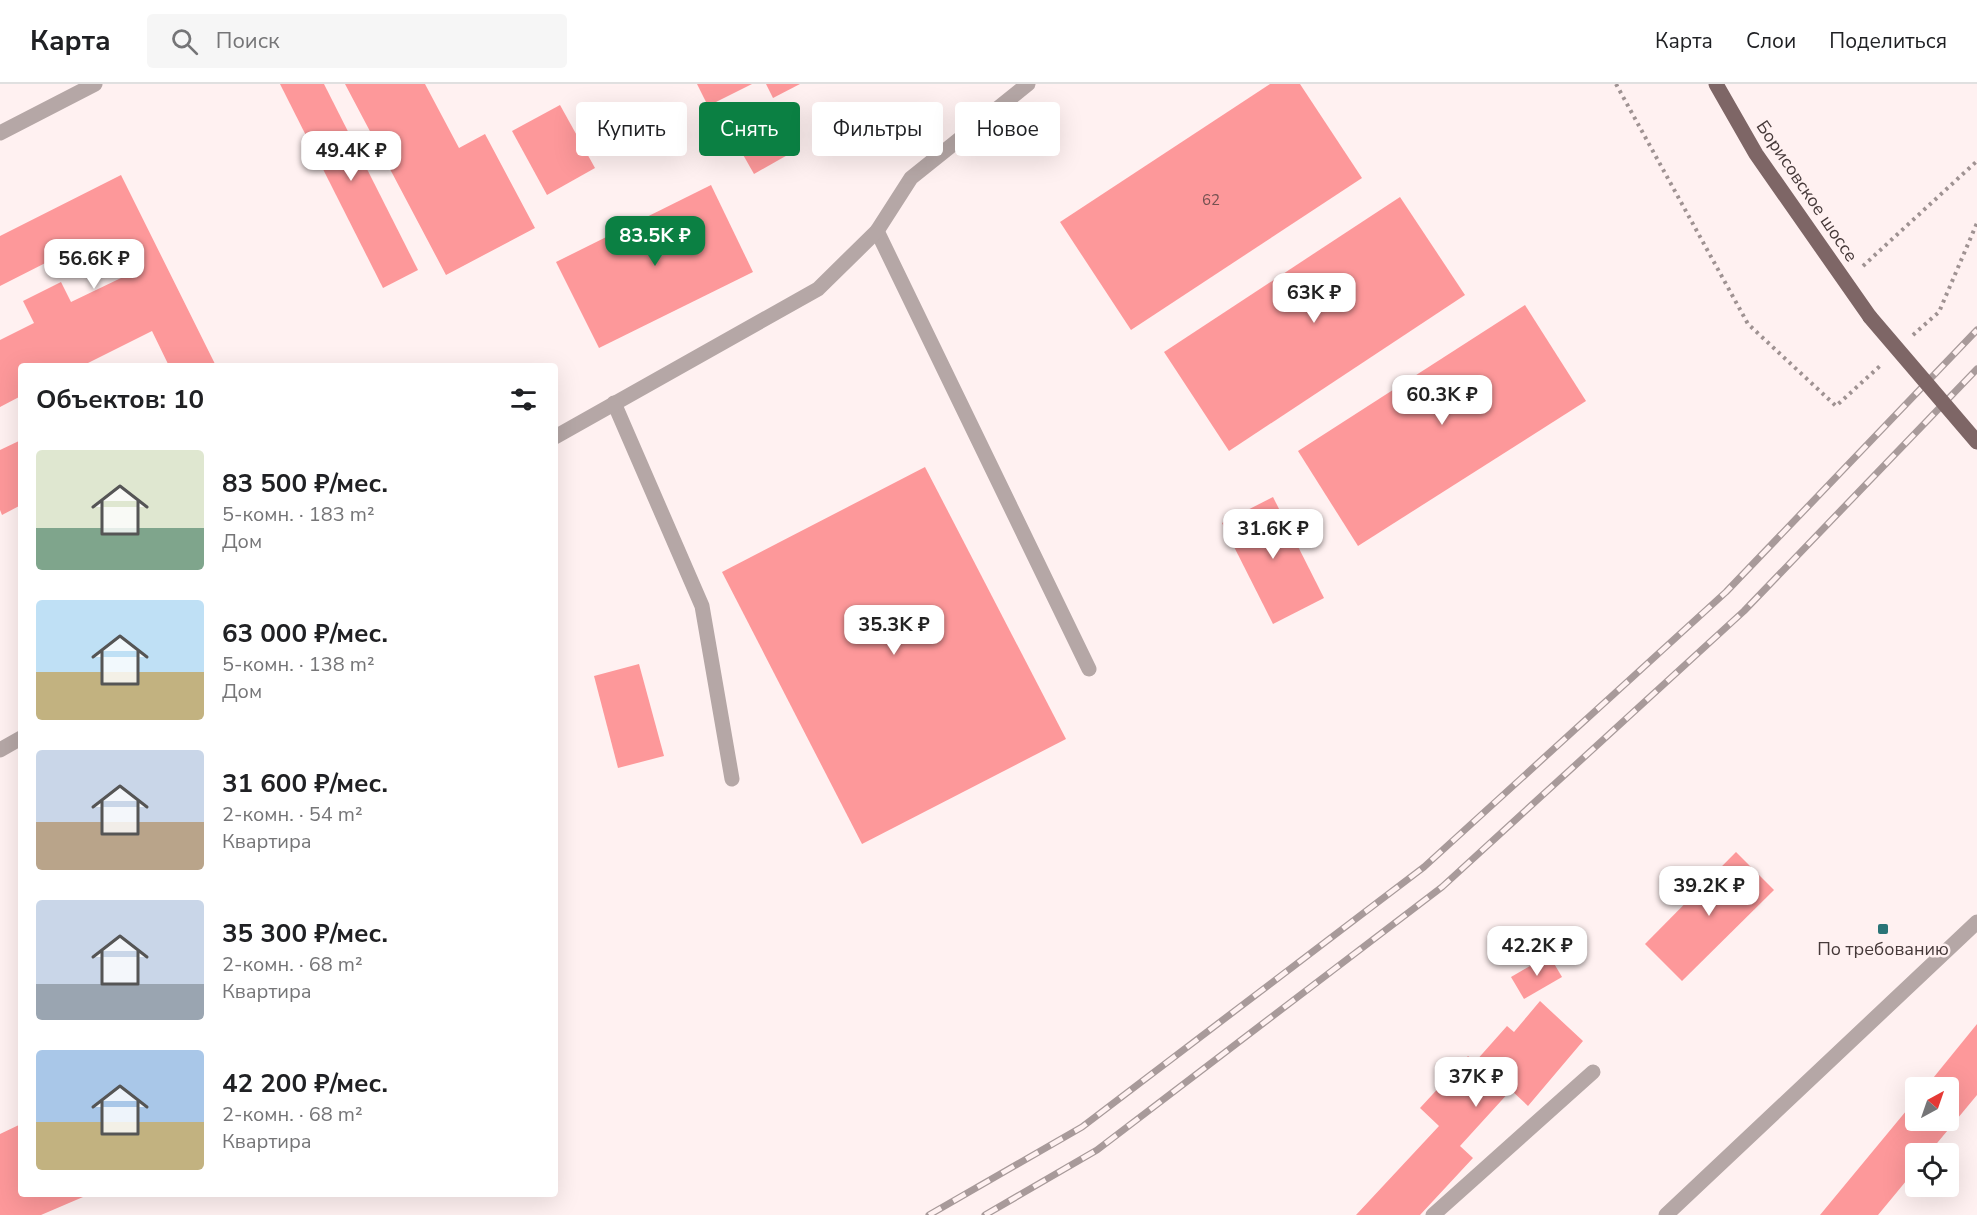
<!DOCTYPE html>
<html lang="ru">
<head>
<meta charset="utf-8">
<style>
	:root { --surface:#fff; --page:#f6f6f6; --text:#202124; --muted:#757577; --line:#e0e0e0; --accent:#0b8043 }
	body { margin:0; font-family:"Nunito Sans",sans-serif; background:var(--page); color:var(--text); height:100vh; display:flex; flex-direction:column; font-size:22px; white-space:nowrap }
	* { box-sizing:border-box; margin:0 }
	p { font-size:20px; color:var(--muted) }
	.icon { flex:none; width:33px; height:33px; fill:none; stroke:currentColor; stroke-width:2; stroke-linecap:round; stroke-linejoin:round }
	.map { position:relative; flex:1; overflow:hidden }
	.sheet { position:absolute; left:18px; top:279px; width:540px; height:834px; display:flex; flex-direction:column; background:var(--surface); border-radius:6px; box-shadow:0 6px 24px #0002 }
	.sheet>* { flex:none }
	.guide { position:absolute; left:576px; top:18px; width:570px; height:54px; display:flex; gap:12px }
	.needle { width:39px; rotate:40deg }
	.fabs { position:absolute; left:1905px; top:993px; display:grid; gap:12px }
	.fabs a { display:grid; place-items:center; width:54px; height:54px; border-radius:6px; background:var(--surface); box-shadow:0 6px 24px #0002; font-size:30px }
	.price { position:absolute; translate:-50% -51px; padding:0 14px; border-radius:12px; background:#fff; color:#222; font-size:20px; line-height:39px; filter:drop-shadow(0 2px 3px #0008) }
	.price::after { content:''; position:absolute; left:50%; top:36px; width:18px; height:14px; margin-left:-9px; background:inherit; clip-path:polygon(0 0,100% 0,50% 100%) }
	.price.active { background:var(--accent); color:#fff }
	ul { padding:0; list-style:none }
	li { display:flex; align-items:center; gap:18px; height:150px; padding:0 18px }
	li span { display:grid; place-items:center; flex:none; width:168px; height:120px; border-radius:6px; color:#555 }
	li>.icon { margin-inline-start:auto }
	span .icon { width:72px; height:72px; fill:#fffc; stroke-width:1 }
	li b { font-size:26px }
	h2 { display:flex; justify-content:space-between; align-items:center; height:72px; padding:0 18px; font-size:26px }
	.chip { padding:0 21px; border-radius:6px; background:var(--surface); box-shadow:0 6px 24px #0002; font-size:21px; line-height:54px }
	.chip.active { background:var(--accent); color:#fff }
	header { display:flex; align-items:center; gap:36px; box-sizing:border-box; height:84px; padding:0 30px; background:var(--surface); border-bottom:2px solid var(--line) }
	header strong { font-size:28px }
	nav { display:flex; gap:33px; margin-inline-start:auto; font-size:21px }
	.search { width:420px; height:54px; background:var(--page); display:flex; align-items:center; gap:15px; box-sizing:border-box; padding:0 21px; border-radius:6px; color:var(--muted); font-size:22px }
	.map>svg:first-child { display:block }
	.building { fill:#fd989a }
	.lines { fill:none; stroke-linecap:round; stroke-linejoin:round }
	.path { stroke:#9f9292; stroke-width:4; stroke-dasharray:3 4.5; stroke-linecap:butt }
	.minor { stroke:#b5a7a6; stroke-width:15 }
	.major { stroke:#7e6666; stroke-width:15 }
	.rail-casing { stroke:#a89a9a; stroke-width:7 }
	.rail { stroke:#fff1f1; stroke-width:4.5; stroke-dasharray:14; stroke-linecap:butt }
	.major-bridge { stroke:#7e6666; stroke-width:15 }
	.poi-dot { fill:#2a7477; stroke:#fff1f1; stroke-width:2 }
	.labels { text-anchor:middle; stroke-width:5; stroke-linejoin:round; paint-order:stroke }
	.number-label { font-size:15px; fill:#745151 }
	.street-label { font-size:18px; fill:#463939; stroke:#fff1f1 }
	.poi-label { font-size:18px; fill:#463939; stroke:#fff1f1 }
</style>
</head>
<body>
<header>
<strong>Карта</strong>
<div class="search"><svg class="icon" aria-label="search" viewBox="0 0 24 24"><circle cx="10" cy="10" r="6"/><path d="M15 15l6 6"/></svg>Поиск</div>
<nav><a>Карта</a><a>Слои</a><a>Поделиться</a></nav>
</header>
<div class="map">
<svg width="1977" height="1131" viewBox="0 0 1977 1131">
	<rect width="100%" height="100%" fill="#fff1f1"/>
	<g class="building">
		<path d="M 280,0 L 324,0 L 418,186 L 383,204 Z"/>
		<path d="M 345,0 L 425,0 L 459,64 L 485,50 L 535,144 L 446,191 Z"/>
		<path d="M 697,0 L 752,0 L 708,22 Z"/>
		<path d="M 766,0 L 800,0 L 773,14 Z"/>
		<path d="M 1270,0 L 1300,0 L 1362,94 L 1131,246 L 1060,138 Z"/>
		<path d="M 560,21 L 595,84 L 547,111 L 512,47 Z"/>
		<path d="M 767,25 L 791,69 L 754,90 L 729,46 Z"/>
		<path d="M 121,91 L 216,282 L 169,282 L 152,247 L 82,282 L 21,282 L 21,312 L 0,323 L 0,256 L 34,239 L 23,217 L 61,198 L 71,218 L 121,194 L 112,174 L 82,189 L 71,166 L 0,202 L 0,152 Z"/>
		<path d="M 711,101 L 753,188 L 599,264 L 556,178 Z"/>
		<path d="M 1400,113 L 1465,211 L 1229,367 L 1164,268 Z"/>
		<path d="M 1525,221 L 1586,317 L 1358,462 L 1298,367 Z"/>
		<path d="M 21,356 L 21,421 L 2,431 L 0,426 L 0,366 Z"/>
		<path d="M 925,383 L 1066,655 L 862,760 L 722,488 Z"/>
		<path d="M 1273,413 L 1324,514 L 1273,540 L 1222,439 Z"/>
		<path d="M 639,580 L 664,672 L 618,684 L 594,592 Z"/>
		<path d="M 1736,768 L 1774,806 L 1682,897 L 1645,860 Z"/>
		<path d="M 1549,871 L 1562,893 L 1524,915 L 1511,893 Z"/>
		<path d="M 1540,917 L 1583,957 L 1528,1022 L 1511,1006 L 1460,1062 L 1473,1074 L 1420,1131 L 1356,1131 L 1439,1042 L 1420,1024 L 1468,972 L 1475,978 L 1507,942 L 1514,948 Z"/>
		<path d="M 1977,940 L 1977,1011 L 1928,1070 L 1916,1070 L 1916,1085 L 1878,1131 L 1820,1131 L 1916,1015 L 1916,1036 L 1948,1036 L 1948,1004 L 1925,1004 Z"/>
		<path d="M 21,1040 L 21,1110 L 90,1110 L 41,1131 L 0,1131 L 0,1050 Z"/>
	</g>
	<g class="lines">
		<g class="path">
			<path d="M 1616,0 L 1748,240 L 1836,322 L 1881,281"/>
			<path d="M 1863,182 L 1977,77"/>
			<path d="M 1913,251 L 1939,228 L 1977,139"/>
		</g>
		<g class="minor">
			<path d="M 0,49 L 95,0"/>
			<path d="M 877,147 L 1089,585"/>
			<path d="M 614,319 L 702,522 L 732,695"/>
			<path d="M 555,353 L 818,205 L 877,147 L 911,94 L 1028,0"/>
			<path d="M 0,666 L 21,654"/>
			<path d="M 1433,1131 L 1593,988"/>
			<path d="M 1666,1131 L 1977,838"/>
		</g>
		<path class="major" d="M 1716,0 L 1756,70 L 1870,233"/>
		<g class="rail-casing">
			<g id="rail">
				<path d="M 929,1131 L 1082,1043 L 1424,783 L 1726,508 L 1977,246"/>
				<path d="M 985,1131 L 1097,1066 L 1442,803 L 1744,527 L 1977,285"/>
			</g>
		</g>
		<use href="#rail" class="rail"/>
		<path class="major-bridge" d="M 1870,233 L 1977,358"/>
	</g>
	<rect class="poi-dot" x="1877" y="839" width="12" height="12" rx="3"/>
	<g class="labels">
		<g class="number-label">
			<text x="1211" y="121">62</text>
		</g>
		<g class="street-label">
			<text transform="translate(1807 107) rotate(56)" y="6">Борисовское шоссе</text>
		</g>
		<g class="poi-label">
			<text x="1883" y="871">По требованию</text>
		</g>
	</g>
</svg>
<div class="fabs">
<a><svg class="needle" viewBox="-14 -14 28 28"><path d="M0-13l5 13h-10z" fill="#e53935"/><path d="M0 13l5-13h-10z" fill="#757577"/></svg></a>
<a><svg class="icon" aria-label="locate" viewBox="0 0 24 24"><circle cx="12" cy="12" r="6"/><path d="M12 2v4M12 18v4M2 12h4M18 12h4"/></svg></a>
</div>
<b class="price" style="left:351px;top:98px">49.4K ₽</b>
<b class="price active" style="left:655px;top:183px">83.5K ₽</b>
<b class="price" style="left:94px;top:206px">56.6K ₽</b>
<b class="price" style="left:1314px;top:240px">63K ₽</b>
<b class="price" style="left:1442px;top:342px">60.3K ₽</b>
<b class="price" style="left:1273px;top:476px">31.6K ₽</b>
<b class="price" style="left:894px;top:572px">35.3K ₽</b>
<b class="price" style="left:1709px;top:833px">39.2K ₽</b>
<b class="price" style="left:1537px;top:893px">42.2K ₽</b>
<b class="price" style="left:1476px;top:1024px">37K ₽</b>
<div class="guide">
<a class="chip">Купить</a>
<a class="chip active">Снять</a>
<a class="chip">Фильтры</a>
<a class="chip">Новое</a>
</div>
<section class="sheet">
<h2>Объектов: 10<svg class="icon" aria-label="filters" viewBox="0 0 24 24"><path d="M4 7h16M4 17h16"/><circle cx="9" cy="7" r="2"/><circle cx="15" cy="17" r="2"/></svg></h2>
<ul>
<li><span style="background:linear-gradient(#dfe7d0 65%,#7fa58c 0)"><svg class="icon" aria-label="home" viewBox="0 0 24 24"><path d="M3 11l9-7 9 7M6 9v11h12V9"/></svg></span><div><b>83 500 ₽/мес.</b><p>5-комн. · 183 m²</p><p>Дом</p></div></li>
<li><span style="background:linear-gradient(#bfe0f5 60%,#c2b280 0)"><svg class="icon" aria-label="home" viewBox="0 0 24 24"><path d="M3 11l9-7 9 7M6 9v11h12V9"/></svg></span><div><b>63 000 ₽/мес.</b><p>5-комн. · 138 m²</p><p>Дом</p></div></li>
<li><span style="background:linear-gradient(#c9d6e8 60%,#b9a48a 0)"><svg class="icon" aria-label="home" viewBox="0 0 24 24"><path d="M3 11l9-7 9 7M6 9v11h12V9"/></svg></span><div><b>31 600 ₽/мес.</b><p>2-комн. · 54 m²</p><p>Квартира</p></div></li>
<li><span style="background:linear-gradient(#c9d6e8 70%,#9aa5b1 0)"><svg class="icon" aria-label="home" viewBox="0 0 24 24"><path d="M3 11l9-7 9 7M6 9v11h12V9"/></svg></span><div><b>35 300 ₽/мес.</b><p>2-комн. · 68 m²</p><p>Квартира</p></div></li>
<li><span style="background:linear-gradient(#a9c7e8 60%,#c2b280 0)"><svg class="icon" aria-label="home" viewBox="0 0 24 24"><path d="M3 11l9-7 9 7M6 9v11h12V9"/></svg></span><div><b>42 200 ₽/мес.</b><p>2-комн. · 68 m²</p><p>Квартира</p></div></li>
</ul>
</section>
</div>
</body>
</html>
